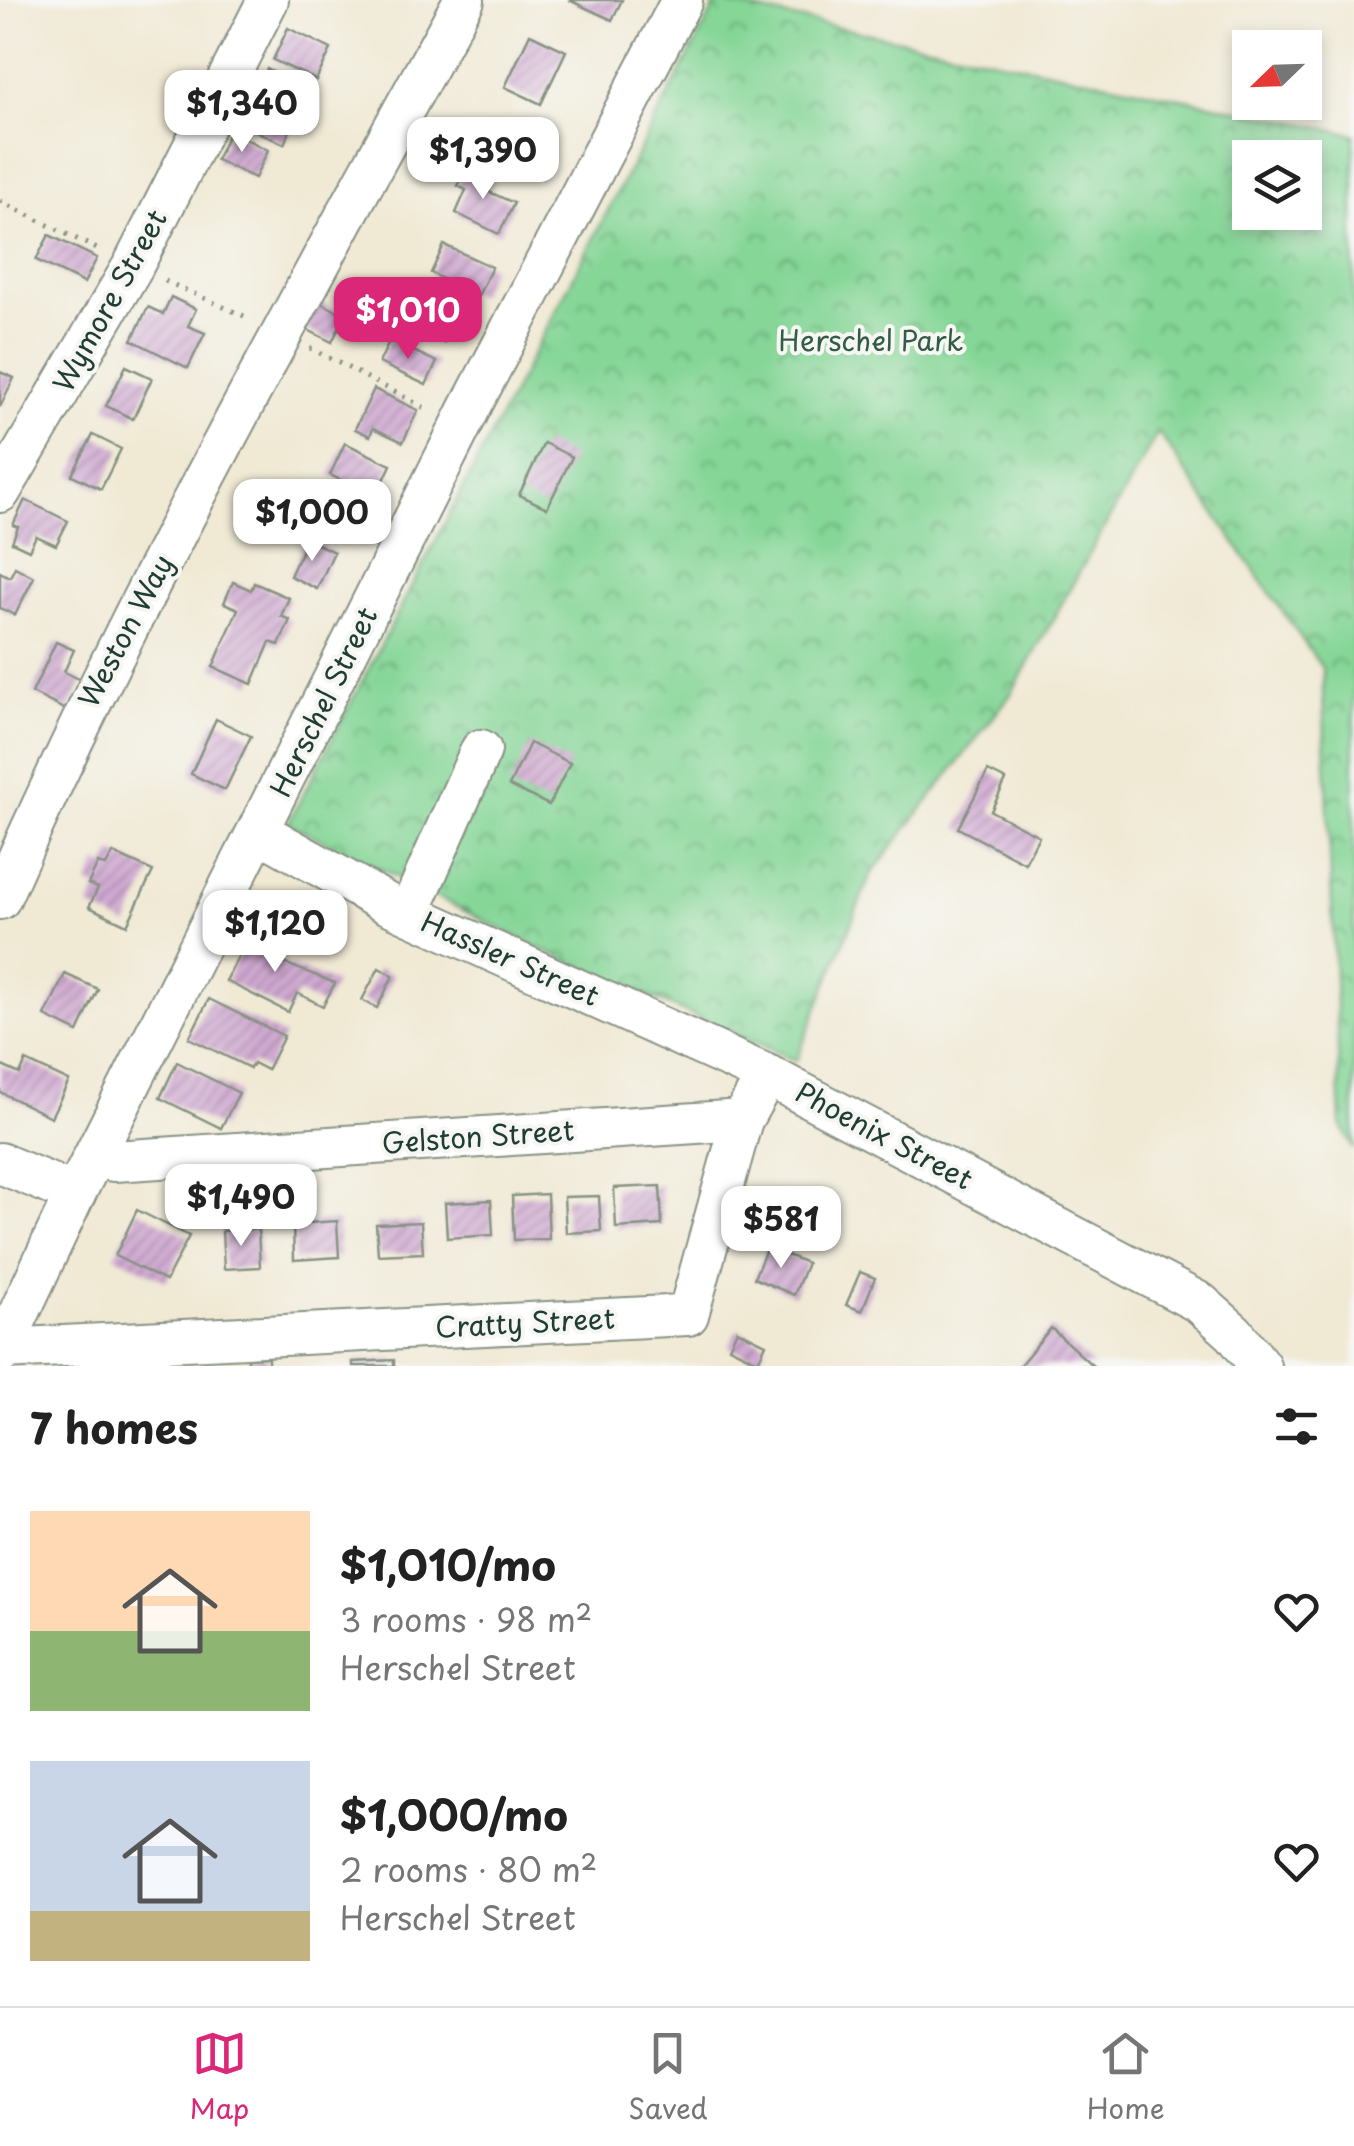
<!DOCTYPE html>
<html lang="en">
<head>
<meta charset="utf-8">
<style>
	:root { --surface:#fff; --page:#f2f2f2; --text:#222; --muted:#767676; --line:#e0e0e0; --accent:#db2777 }
	body { margin:0; font-family:"Playpen Sans",sans-serif; background:var(--page); color:var(--text); height:100vh; display:flex; flex-direction:column; font-size:38px; white-space:nowrap }
	* { box-sizing:border-box; margin:0 }
	p { font-size:32px; color:var(--muted) }
	.icon { flex:none; width:55px; height:55px; fill:none; stroke:currentColor; stroke-width:2; stroke-linecap:round; stroke-linejoin:round }
	.map { position:relative; height:1366px; overflow:hidden }
	.sheet { display:flex; flex-direction:column; background:var(--surface); flex:1 }
	.sheet>* { flex:none }
	.needle { width:65px; rotate:247deg }
	.fabs { position:absolute; left:1232px; top:30px; display:grid; gap:20px }
	.fabs a { display:grid; place-items:center; width:90px; height:90px; border-radius:0px; background:var(--surface); box-shadow:0 5px 15px #0003; font-size:50px }
	.price { position:absolute; translate:-50% -85px; padding:0 22px; border-radius:20px; background:#fff; color:#222; font-size:32px; line-height:65px; filter:drop-shadow(0 2px 5px #0008) }
	.price::after { content:''; position:absolute; left:50%; top:60px; width:30px; height:22px; margin-left:-15px; background:inherit; clip-path:polygon(0 0,100% 0,50% 100%) }
	.price.current { background:var(--accent); color:#fff }
	ul { padding:0; list-style:none }
	li { display:flex; align-items:center; gap:30px; height:250px; padding:0 30px }
	li span { display:grid; place-items:center; flex:none; width:280px; height:200px; border-radius:0px; color:#555 }
	li>.icon { margin-inline-start:auto }
	span .icon { width:120px; height:120px; fill:#fffc; stroke-width:1 }
	li b { font-size:42px }
	h2 { display:flex; justify-content:space-between; align-items:center; height:120px; padding:0 30px; font-size:42px }
	.tabs { display:flex; justify-content:space-around; align-items:center; height:140px; border-top:2px solid var(--line); background:var(--surface); font-size:28px; color:var(--muted) }
	.tabs a { display:grid; justify-items:center; gap:5px }
	.tabs .current { color:var(--accent) }
	.map>svg:first-child { display:block }
	.park { fill:url(#park-crowns); stroke:#528a66; stroke-width:2.5; fill-rule:evenodd }
	.building { fill:url(#building-hatch) }
	.lines { fill:none; stroke-linecap:round; stroke-linejoin:round }
	.minor-casing { stroke:#889384; stroke-width:44 }
	.path { stroke:#889384; stroke-width:5; stroke-dasharray:2.5 8; stroke-linecap:butt }
	.minor { stroke:#fff; stroke-width:40 }
	.labels { text-anchor:middle; stroke-width:8; stroke-linejoin:round; paint-order:stroke }
	.street-label { font-size:28px; fill:#1f3d34; stroke:#f6f6f2 }
	.park-label { font-size:28px; fill:#335c48; stroke:#f6f6f2 }
</style>
</head>
<body>
<div class="map">
<svg width="1354" height="1366" viewBox="0 0 1354 1366">
	<defs>
		<pattern id="park-crowns" width="20" height="18" patternUnits="userSpaceOnUse" patternTransform="scale(2.5)"><rect width="20" height="18" fill="#85d697"/><path d="M2 6a3 3 0 1 1 6 0M12 15a3 3 0 1 1 6 0" fill="none" stroke="#6caf7c"/></pattern>
		<pattern id="building-hatch" width="6" height="6" patternUnits="userSpaceOnUse" patternTransform="scale(2.5)"><rect width="6" height="6" fill="#d0a9d1"/><path d="M-1 1l2-2M0 6l6-6M5 7l2-2" fill="none" stroke="#a88baa"/></pattern>
	</defs>
	<rect width="100%" height="100%" fill="#f6f6f2"/>
	<filter id="ink" filterUnits="userSpaceOnUse"><feTurbulence type="fractalNoise" baseFrequency=".01" numOctaves="2"/><feDisplacementMap in="SourceGraphic" scale="20" xChannelSelector="R" yChannelSelector="G"/><feConvolveMatrix kernelMatrix="1 2 1 2 8 2 1 2 1" color-interpolation-filters="sRGB"/></filter>
	<filter id="wash" filterUnits="userSpaceOnUse"><feTurbulence type="fractalNoise" baseFrequency=".0048" numOctaves="4" result="noise"/><feDisplacementMap in="SourceGraphic" scale="40" xChannelSelector="R" yChannelSelector="G"/><feGaussianBlur stdDeviation="2.25" result="paint"/><feColorMatrix in="noise" values="0 0 0 0 0 0 0 0 0 0 0 0 0 0 0 0 0 1.4 0 .05"/><feComposite in="paint" operator="in"/></filter>
	<g filter="url(#wash)">
		<rect width="100%" height="100%" fill="#f0e9d4"/>
		<path class="park" d="M 717,2 L 1354,134 L 1354,1150 L 1341,1124 L 1322,668 L 1158,432 L 1011,694 L 870,876 L 796,1061 L 539,948 L 288,823 ZM 1250,158 L 1305,158 L 1305,212 L 1250,212 Z"/>
		<g id="blocks">
			<g class="building">
				<path d="M 569,0 L 622,0 L 612,20 Z"/>
				<path d="M 288,28 L 331,49 L 316,80 L 273,60 Z"/>
				<path d="M 530,34 L 566,51 L 541,104 L 505,87 Z"/>
				<path d="M 267,69 L 311,91 L 300,113 L 256,92 Z"/>
				<path d="M 254,102 L 294,121 L 284,144 L 243,125 Z"/>
				<path d="M 230,131 L 268,150 L 255,178 L 216,160 Z"/>
				<path d="M 467,168 L 493,180 L 487,191 L 514,203 L 499,234 L 456,213 L 466,190 L 458,186 Z"/>
				<path d="M 49,235 L 97,258 L 84,283 L 36,260 Z"/>
				<path d="M 444,245 L 492,267 L 478,296 L 431,273 Z"/>
				<path d="M 429,283 L 465,300 L 444,343 L 409,326 Z"/>
				<path d="M 171,297 L 196,309 L 188,326 L 205,333 L 188,368 L 132,340 L 148,307 L 163,314 Z"/>
				<path d="M 317,301 L 345,315 L 332,342 L 304,328 Z"/>
				<path d="M 390,340 L 437,362 L 426,385 L 379,363 Z"/>
				<path d="M 126,366 L 152,378 L 133,419 L 106,406 Z"/>
				<path d="M 0,372 L 14,378 L 0,407 Z"/>
				<path d="M 374,389 L 418,410 L 403,442 L 373,428 L 370,436 L 355,429 Z"/>
				<path d="M 93,435 L 121,449 L 101,489 L 72,475 Z"/>
				<path d="M 345,443 L 391,465 L 376,497 L 330,475 Z"/>
				<path d="M 544,443 L 572,457 L 547,508 L 519,495 Z"/>
				<path d="M 25,500 L 68,521 L 56,545 L 36,536 L 29,550 L 12,542 L 18,527 L 13,525 Z"/>
				<path d="M 307,539 L 334,552 L 317,589 L 290,576 Z"/>
				<path d="M 15,567 L 34,577 L 15,615 L 0,608 L 0,572 L 10,577 Z"/>
				<path d="M 233,582 L 251,590 L 254,583 L 289,598 L 281,616 L 290,620 L 279,645 L 270,642 L 252,684 L 213,667 L 238,609 L 224,603 Z"/>
				<path d="M 56,642 L 74,650 L 64,672 L 83,681 L 68,711 L 32,693 Z"/>
				<path d="M 216,719 L 251,736 L 225,790 L 191,774 Z"/>
				<path d="M 530,743 L 570,763 L 549,805 L 509,786 Z"/>
				<path d="M 988,771 L 1006,780 L 991,811 L 1039,836 L 1025,863 L 958,828 Z"/>
				<path d="M 113,853 L 153,871 L 127,925 L 89,907 L 98,888 L 88,884 L 98,863 L 106,866 Z"/>
				<path d="M 252,929 L 279,942 L 271,958 L 335,983 L 323,1006 L 297,993 L 288,1012 L 226,981 Z"/>
				<path d="M 379,968 L 393,976 L 377,1008 L 362,1000 Z"/>
				<path d="M 65,974 L 98,989 L 78,1032 L 45,1016 Z"/>
				<path d="M 209,999 L 284,1036 L 267,1070 L 253,1063 L 250,1068 L 189,1038 Z"/>
				<path d="M 26,1061 L 69,1081 L 51,1117 L 0,1092 L 0,1065 L 20,1074 Z"/>
				<path d="M 177,1062 L 239,1093 L 221,1128 L 160,1098 Z"/>
				<path d="M 660,1186 L 662,1225 L 616,1228 L 614,1188 Z"/>
				<path d="M 547,1194 L 549,1239 L 514,1240 L 512,1196 Z"/>
				<path d="M 599,1196 L 601,1231 L 566,1233 L 564,1197 Z"/>
				<path d="M 491,1200 L 493,1235 L 447,1238 L 445,1203 Z"/>
				<path d="M 137,1210 L 189,1236 L 166,1281 L 115,1256 Z"/>
				<path d="M 337,1221 L 339,1257 L 294,1260 L 293,1224 Z"/>
				<path d="M 421,1222 L 423,1253 L 378,1255 L 376,1224 Z"/>
				<path d="M 258,1229 L 260,1267 L 224,1269 L 222,1231 Z"/>
				<path d="M 767,1247 L 807,1263 L 794,1295 L 754,1278 Z"/>
				<path d="M 860,1272 L 875,1278 L 862,1311 L 846,1305 Z"/>
				<path d="M 1051,1328 L 1093,1366 L 1019,1366 Z"/>
				<path d="M 737,1330 L 766,1344 L 758,1361 L 729,1347 Z"/>
				<path d="M 268,1357 L 268,1366 L 248,1366 L 248,1358 Z"/>
				<path d="M 394,1360 L 394,1366 L 353,1366 L 353,1362 Z"/>
			</g>
		</g>
	</g>
	<g filter="url(#ink)">
		<use href="#blocks" fill-opacity="0" stroke="#889384" stroke-width="2.5"/>
		<g class="lines">
			<g class="minor-casing">
				<g id="minor">
					<path d="M 0,492 L 133,266 L 268,0"/>
					<path d="M 260,832 L 386,903 L 767,1075 L 1200,1303 L 1234,1333 L 1260,1366"/>
					<path d="M 0,899 C 136,590 302,296 464,0"/>
					<path d="M 409,913 L 481,750"/>
					<path d="M 94,1158 L 114,1161 L 742,1120"/>
					<path d="M 0,1163 L 75,1194"/>
					<path d="M 3,1349 L 688,1315 L 742,1120 L 767,1075"/>
					<path d="M 0,1354 L 75,1194 L 470,408 L 682,0"/>
				</g>
			</g>
			<g class="path">
				<path d="M 0,201 L 101,251"/>
				<path d="M 165,281 L 251,319"/>
				<path d="M 310,348 L 429,410"/>
			</g>
			<use href="#minor" class="minor"/>
		</g>
	</g>
	<g class="labels">
		<g class="street-label">
			<text transform="translate(110 301) rotate(-61)" y="10">Wymore Street</text>
			<text transform="translate(126 631) rotate(-62)" y="10">Weston Way</text>
			<text transform="translate(324 702) rotate(-64)" y="10">Herschel Street</text>
			<text transform="translate(510 959) rotate(24)" y="10">Hassler Street</text>
			<text transform="translate(884 1136) rotate(28)" y="10">Phoenix Street</text>
			<text transform="translate(478 1137) rotate(-4)" y="10">Gelston Street</text>
			<text transform="translate(525 1323) rotate(-3)" y="10">Cratty Street</text>
		</g>
		<g class="park-label">
			<text x="871" y="351">Herschel Park</text>
		</g>
	</g>
</svg>
<div class="fabs">
<a><svg class="needle" viewBox="-14 -14 28 28"><path d="M0-13l5 13h-10z" fill="#e53935"/><path d="M0 13l5-13h-10z" fill="#767676"/></svg></a>
<a><svg class="icon" aria-label="layers" viewBox="0 0 24 24"><path d="M12 4l9 5-9 5-9-5zM3 14l9 5 9-5"/></svg></a>
</div>
<b class="price" style="left:242px;top:155px">$1,340</b>
<b class="price" style="left:483px;top:202px">$1,390</b>
<b class="price current" style="left:408px;top:362px">$1,010</b>
<b class="price" style="left:312px;top:564px">$1,000</b>
<b class="price" style="left:275px;top:975px">$1,120</b>
<b class="price" style="left:241px;top:1249px">$1,490</b>
<b class="price" style="left:781px;top:1271px">$581</b>
</div>
<section class="sheet">
<h2>7 homes<svg class="icon" aria-label="filters" viewBox="0 0 24 24"><path d="M4 7h16M4 17h16"/><circle cx="9" cy="7" r="2"/><circle cx="15" cy="17" r="2"/></svg></h2>
<ul>
<li><span style="background:linear-gradient(#ffd9b3 60%,#8fb573 0)"><svg class="icon" aria-label="home" viewBox="0 0 24 24"><path d="M3 11l9-7 9 7M6 9v11h12V9"/></svg></span><div><b>$1,010/mo</b><p>3 rooms · 98 m²</p><p>Herschel Street</p></div><svg class="icon" aria-label="heart" viewBox="0 0 24 24"><path d="M12 20l-8-8c-3-5 5-10 8-4 3-6 11-1 8 4z"/></svg></li>
<li><span style="background:linear-gradient(#c9d6e8 75%,#c2b280 0)"><svg class="icon" aria-label="home" viewBox="0 0 24 24"><path d="M3 11l9-7 9 7M6 9v11h12V9"/></svg></span><div><b>$1,000/mo</b><p>2 rooms · 80 m²</p><p>Herschel Street</p></div><svg class="icon" aria-label="heart" viewBox="0 0 24 24"><path d="M12 20l-8-8c-3-5 5-10 8-4 3-6 11-1 8 4z"/></svg></li>
</ul>
</section>
<nav class="tabs">
<a class="current"><svg class="icon" aria-label="map" viewBox="0 0 24 24"><path d="M3 6l6-2 6 2 6-2v14l-6 2-6-2-6 2zM9 4v14M15 6v14"/></svg>Map</a>
<a><svg class="icon" aria-label="saved" viewBox="0 0 24 24"><path d="M7 4h10v16l-5-4-5 4z"/></svg>Saved</a>
<a><svg class="icon" aria-label="home" viewBox="0 0 24 24"><path d="M3 11l9-7 9 7M6 9v11h12V9"/></svg>Home</a>
</nav>
</body>
</html>
